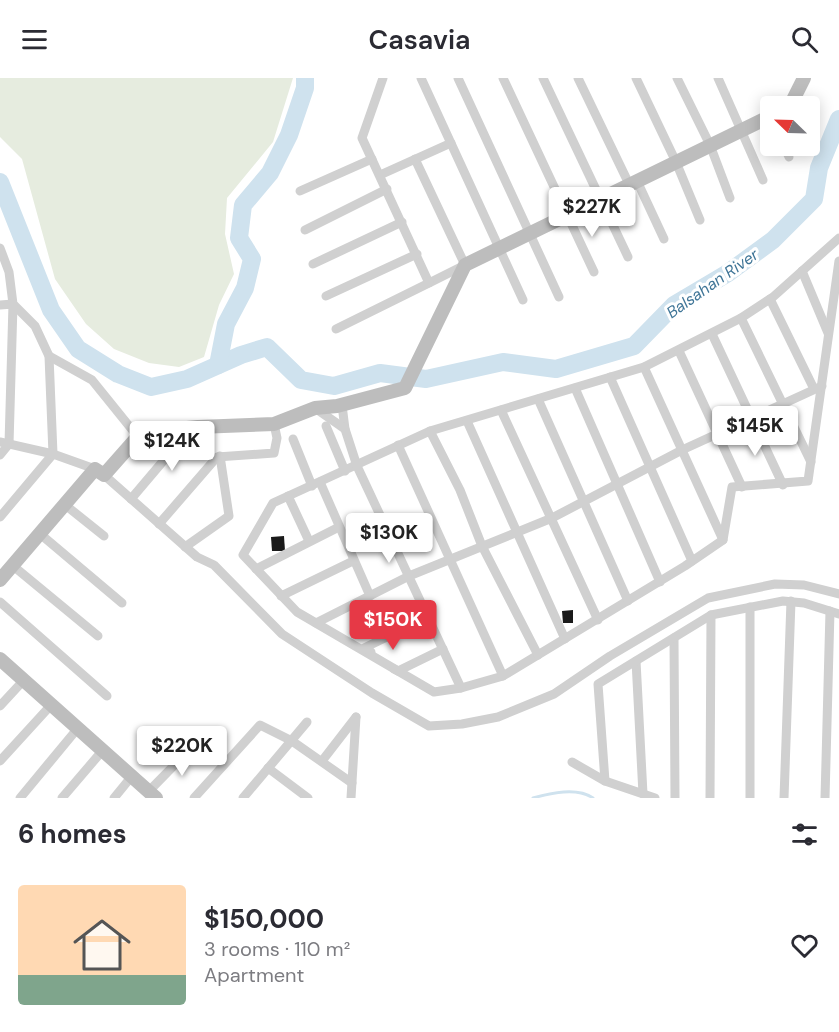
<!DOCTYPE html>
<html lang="en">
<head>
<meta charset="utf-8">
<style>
	:root { --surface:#fff; --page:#f2f2f3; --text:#2b2b33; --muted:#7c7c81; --accent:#e63946 }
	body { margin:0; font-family:"DM Sans",sans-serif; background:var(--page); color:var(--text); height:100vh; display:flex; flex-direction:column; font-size:22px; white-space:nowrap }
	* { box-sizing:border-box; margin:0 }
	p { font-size:20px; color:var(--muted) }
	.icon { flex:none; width:33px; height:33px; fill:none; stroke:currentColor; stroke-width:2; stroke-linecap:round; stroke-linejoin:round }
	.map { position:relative; height:720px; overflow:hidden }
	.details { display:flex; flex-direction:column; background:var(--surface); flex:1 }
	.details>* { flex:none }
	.needle { width:39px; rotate:293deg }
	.fabs { position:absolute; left:760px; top:18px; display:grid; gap:12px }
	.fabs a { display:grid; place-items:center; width:60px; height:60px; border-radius:6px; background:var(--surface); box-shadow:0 3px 15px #0003; font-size:30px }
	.price { position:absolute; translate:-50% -51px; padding:0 14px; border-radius:6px; background:#fff; color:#222; font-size:20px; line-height:39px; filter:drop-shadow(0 2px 3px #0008) }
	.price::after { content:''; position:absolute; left:50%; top:36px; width:18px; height:14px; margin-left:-9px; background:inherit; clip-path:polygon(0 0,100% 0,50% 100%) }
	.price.current { background:var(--accent); color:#fff }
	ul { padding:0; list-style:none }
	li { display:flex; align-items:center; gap:18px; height:150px; padding:0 18px }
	li span { display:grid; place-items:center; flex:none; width:168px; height:120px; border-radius:6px; color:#555 }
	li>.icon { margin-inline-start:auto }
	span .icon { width:72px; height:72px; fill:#fffc; stroke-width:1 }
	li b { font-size:26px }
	h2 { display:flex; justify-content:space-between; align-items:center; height:72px; padding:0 18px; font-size:26px }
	header { display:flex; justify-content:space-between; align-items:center; height:78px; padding:0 18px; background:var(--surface); font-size:27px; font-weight:600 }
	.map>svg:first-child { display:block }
	.green { fill:#e6ecdf }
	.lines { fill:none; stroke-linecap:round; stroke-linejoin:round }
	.stream { stroke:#cfe2ee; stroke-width:3 }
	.river { stroke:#cfe2ee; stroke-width:18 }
	.building { fill:#1a1a1a }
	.street { stroke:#d0d0d0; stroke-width:9 }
	.secondary { stroke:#bdbdbd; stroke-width:14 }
	.labels { text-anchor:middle; stroke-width:6; stroke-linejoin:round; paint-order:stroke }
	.water-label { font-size:16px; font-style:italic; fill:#3f7597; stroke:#fff }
</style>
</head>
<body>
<header><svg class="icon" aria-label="menu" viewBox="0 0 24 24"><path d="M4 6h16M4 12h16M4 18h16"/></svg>Casavia<svg class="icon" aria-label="search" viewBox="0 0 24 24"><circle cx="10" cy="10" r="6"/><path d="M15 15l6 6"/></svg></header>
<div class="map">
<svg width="839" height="720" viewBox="0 0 839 720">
	<rect width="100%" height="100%" fill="#fff"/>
	<path class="green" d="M 0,0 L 293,0 L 273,64 L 227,120 L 225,156 L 234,196 L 219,227 L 204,279 L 179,289 L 149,285 L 114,271 L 86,246 L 55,201 L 22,81 L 0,59 Z"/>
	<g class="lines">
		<path class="stream" d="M 533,720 C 551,715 577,709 593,720"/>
		<g class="river">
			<path d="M 0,104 L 51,232 L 78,271 L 118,296 L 151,309 L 187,301 L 241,277 L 267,269 L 301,302 L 334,308 L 380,295 L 426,301 L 503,284 L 556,291 L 634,268 L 674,227 L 728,195 L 773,162 L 814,121 L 819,90 L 839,41"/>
			<path d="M 218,287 L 226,246 L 245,210 L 252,181 L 239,160 L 243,127 L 270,95 L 289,57 L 305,10 L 305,0"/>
		</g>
	</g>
	<g class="building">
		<path d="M 284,458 L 285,473 L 272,473 L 271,459 Z"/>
		<path d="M 573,532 L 573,545 L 563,545 L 562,533 Z"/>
	</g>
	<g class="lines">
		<g class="street">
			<path d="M 383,0 L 362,60 L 429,205 L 465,187 L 415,81"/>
			<path d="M 421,0 L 523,222"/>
			<path d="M 458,0 L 559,219"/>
			<path d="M 503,0 L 594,194"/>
			<path d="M 543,0 L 628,179"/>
			<path d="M 578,0 L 629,106"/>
			<path d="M 636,0 L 676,84 L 700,142"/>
			<path d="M 677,0 L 710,67 L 730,120"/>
			<path d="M 718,0 L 763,102"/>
			<path d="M 784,68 L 789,79"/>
			<path d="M 380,97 L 451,65"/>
			<path d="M 637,103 L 664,161"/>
			<path d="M 300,113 L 372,81"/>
			<path d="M 305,152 L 387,111"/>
			<path d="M 839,160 L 773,219 L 741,240 L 644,289 L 430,353 L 273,425 L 243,477 L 297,534 L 434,614 L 461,610 L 503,598 L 685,488 L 723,462 L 732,409 L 808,403 L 839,183"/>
			<path d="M 0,170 L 9,194 L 13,226 L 35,248 L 49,278 L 53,376 L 0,439"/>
			<path d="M 313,186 L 402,144"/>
			<path d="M 802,193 L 828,255"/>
			<path d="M 326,218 L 417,176"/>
			<path d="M 770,221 L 814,311"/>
			<path d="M 0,227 L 13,226 L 9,366 L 0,377"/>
			<path d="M 741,240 L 811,384"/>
			<path d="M 336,251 L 429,205"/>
			<path d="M 712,256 L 783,407"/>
			<path d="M 679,273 L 742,409"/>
			<path d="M 49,278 L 92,302 L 138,359"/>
			<path d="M 644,289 L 723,462"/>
			<path d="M 610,299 L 692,483"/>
			<path d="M 575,310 L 660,504"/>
			<path d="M 538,321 L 628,523"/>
			<path d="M 342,327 L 345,351 L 357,388 L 461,610"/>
			<path d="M 315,330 L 345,351"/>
			<path d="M 501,332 L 598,542"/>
			<path d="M 467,343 L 565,561"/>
			<path d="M 326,348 L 345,393"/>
			<path d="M 430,353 L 460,412 L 482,468 L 538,577"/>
			<path d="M 293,361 L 312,408"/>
			<path d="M 0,364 L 53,376 L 95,391"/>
			<path d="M 398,367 L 503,598"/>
			<path d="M 104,397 L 197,479 L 214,487 L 282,556 L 372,615 L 429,648 L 462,646 L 498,639 L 554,616 L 610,578 L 708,520 L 775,506 L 804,507 L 839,516"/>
			<path d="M 320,404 L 370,518"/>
			<path d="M 288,418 L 309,463"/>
			<path d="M 131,421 L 192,349"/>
			<path d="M 64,426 L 104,458"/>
			<path d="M 159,446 L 217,379 L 274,375 L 277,360 L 274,346"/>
			<path d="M 39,455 L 122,525"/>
			<path d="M 185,469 L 229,438 L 220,378"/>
			<path d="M 12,487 L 98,558"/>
			<path d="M 256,491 L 339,449"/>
			<path d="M 281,518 L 353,483"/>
			<path d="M 0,524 L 107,618"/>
			<path d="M 750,529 L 750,720"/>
			<path d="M 316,545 L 409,498 L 552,440 L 682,372 L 822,308"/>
			<path d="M 674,560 L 675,720"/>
			<path d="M 371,574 L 364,570 L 428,539"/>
			<path d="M 636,583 L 643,716"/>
			<path d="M 394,591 L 398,593 L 443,571"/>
			<path d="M 0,628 L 23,603"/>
			<path d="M 0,683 L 52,626"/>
			<path d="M 322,683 L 356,639"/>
			<path d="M 572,684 L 605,703 L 655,720"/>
			<path d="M 268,690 L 308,720"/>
			<path d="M 605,703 L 598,606 L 711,537 L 783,523 L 804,525 L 839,536"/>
			<path d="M 149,713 L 195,666"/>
			<path d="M 20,720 L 78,650"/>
			<path d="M 62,720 L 103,672"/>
			<path d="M 114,720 L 132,698"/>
			<path d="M 194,720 L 260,647 L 292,663 L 352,705"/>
			<path d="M 243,720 L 307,644"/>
			<path d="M 351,720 L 356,639"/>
			<path d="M 710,720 L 711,537"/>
			<path d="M 784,720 L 791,523"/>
			<path d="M 825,720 L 830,533"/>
		</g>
		<g class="secondary">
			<path d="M 790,28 L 804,0"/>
			<path d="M 0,502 L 95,391 L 104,397 L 142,354 L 198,349 L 274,346 L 315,330 L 337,328 L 405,310 L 465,187 L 771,38"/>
			<path d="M 0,581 L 156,720"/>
		</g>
	</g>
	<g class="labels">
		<g class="water-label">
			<text transform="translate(712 205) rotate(-35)" y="6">Balsahan River</text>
		</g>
	</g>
</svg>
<div class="fabs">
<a><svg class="needle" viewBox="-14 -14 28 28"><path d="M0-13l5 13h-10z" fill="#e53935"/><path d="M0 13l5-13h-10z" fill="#7c7c81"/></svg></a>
</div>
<b class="price" style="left:592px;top:160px">$227K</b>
<b class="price" style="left:755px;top:379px">$145K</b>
<b class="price" style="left:172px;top:394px">$124K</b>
<b class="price" style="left:389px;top:486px">$130K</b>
<b class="price current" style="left:393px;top:573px">$150K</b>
<b class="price" style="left:182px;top:699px">$220K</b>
</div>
<section class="details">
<h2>6 homes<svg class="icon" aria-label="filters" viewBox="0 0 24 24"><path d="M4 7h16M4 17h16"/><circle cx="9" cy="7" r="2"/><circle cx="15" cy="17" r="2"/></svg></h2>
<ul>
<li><span style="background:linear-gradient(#ffd9b3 75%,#7fa58c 0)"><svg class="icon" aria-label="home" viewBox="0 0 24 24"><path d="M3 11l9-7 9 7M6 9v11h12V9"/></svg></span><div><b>$150,000</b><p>3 rooms · 110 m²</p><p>Apartment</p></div><svg class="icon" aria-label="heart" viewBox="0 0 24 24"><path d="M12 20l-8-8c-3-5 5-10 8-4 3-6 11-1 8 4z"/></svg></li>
</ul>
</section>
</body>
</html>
